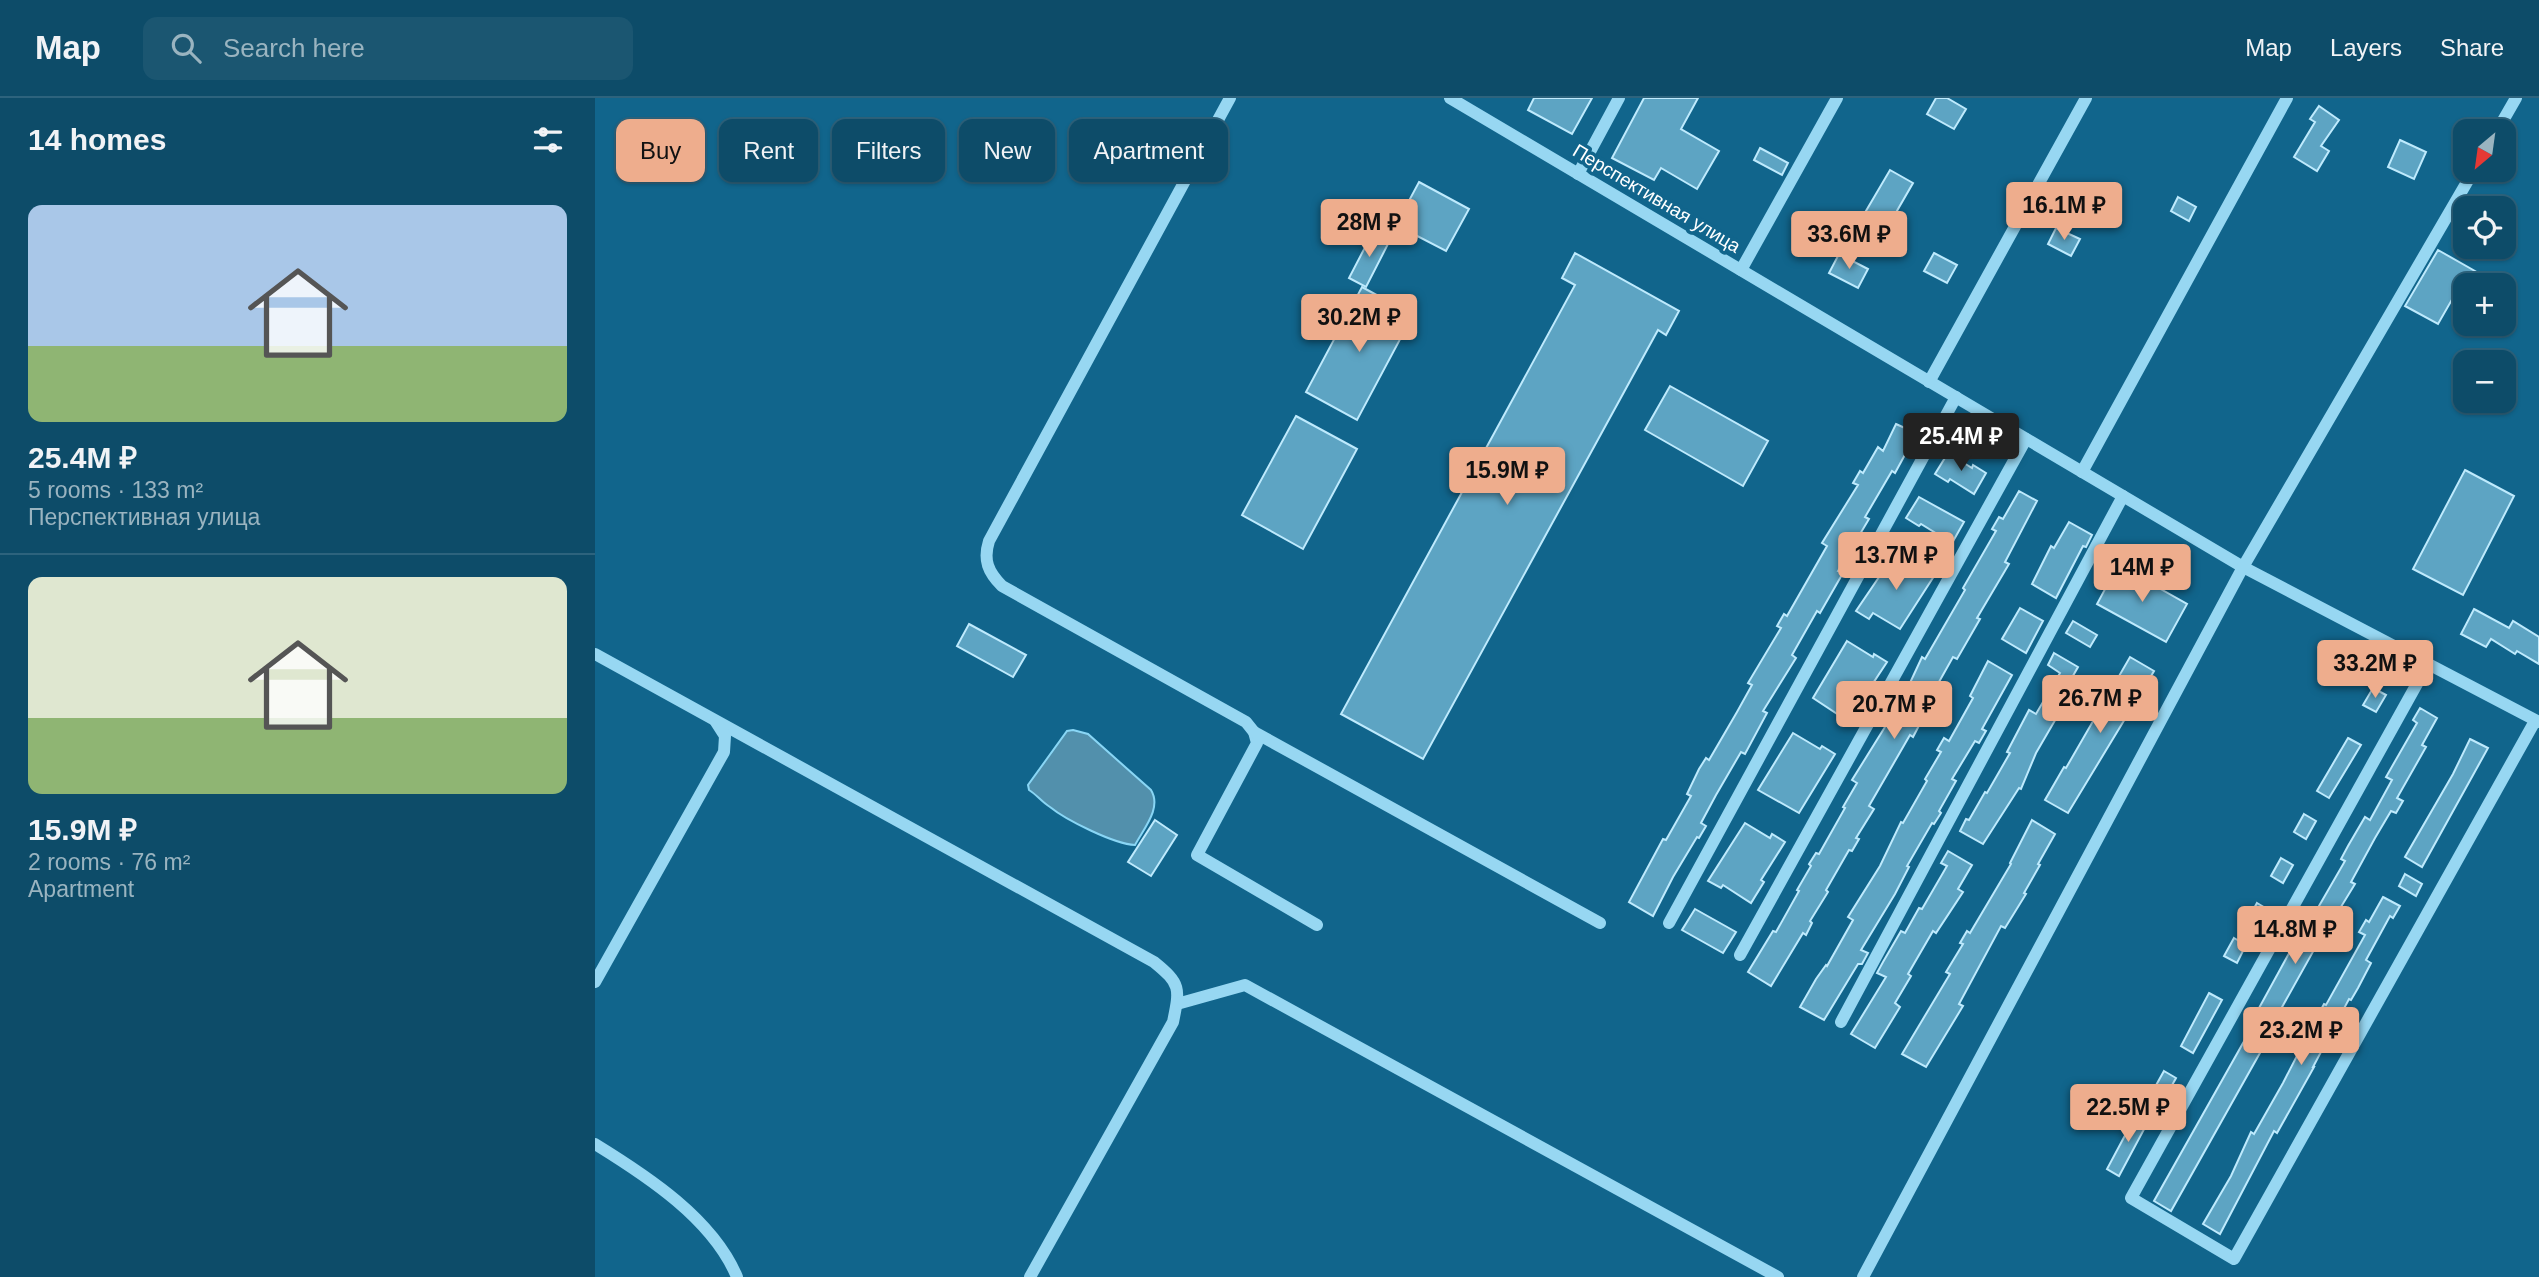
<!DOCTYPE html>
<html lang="en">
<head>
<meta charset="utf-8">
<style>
	:root { --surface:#0d4c69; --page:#1b5671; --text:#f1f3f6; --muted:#9ab4c0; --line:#2d637d; --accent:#eead8d }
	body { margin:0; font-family:Helvetica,sans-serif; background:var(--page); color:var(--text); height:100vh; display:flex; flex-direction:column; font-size:26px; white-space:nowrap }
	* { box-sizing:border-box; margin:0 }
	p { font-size:23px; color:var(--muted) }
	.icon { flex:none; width:38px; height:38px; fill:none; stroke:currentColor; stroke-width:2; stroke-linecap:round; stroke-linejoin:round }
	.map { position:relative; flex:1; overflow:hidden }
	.drawer { display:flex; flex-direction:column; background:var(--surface); width:595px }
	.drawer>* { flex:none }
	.top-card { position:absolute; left:21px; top:21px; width:665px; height:63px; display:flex; gap:14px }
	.needle { width:46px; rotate:209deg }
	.tools { position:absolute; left:1858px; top:21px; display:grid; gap:14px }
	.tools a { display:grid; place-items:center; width:63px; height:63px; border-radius:14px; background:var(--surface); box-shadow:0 2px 5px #0004,0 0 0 2px var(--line); font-size:35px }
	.price { position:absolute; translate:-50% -60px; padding:0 16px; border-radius:7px; background:var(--accent); color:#111; font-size:23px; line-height:46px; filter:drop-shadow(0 2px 4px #0008) }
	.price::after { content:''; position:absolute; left:50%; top:42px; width:21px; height:16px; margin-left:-10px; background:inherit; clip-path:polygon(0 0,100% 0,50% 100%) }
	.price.current { background:#222; color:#fff }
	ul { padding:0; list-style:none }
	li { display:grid; align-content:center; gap:14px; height:371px; padding:0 28px }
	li+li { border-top:2px solid var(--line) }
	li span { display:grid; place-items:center; height:217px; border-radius:14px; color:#555 }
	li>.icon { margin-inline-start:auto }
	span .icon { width:126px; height:126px; fill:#fffc; stroke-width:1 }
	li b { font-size:30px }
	h2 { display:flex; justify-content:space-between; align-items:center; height:84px; padding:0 28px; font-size:30px }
	.pill { padding:0 24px; border-radius:14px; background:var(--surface); box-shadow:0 2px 5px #0004,0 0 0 2px var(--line); font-size:24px; line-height:63px }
	.pill.current { background:var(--accent); color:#111 }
	header { display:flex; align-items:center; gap:42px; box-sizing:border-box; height:98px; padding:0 35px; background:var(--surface); border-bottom:2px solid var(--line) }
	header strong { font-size:33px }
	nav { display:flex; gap:38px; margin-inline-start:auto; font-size:24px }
	.search { width:490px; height:63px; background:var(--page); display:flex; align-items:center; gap:18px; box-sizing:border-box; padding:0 24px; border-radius:14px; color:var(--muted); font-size:26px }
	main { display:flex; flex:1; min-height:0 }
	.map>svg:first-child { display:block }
	.water { fill:#5290ac; stroke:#89d6f5; stroke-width:2 }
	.building { fill:#5da4c3; stroke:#beeafd; stroke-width:2 }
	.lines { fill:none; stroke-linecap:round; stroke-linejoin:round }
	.minor { stroke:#97d7f2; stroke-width:12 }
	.labels { text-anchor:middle; stroke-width:7; stroke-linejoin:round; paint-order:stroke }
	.street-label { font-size:19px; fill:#fff; stroke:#11658c }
</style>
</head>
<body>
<header>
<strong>Map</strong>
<div class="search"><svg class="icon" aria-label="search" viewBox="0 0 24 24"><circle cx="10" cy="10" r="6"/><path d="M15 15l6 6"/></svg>Search here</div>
<nav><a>Map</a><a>Layers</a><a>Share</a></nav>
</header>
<main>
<section class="drawer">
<h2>14 homes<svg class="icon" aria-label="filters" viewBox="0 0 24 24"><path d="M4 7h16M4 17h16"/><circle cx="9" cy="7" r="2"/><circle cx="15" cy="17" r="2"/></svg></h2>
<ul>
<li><span style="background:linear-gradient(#a9c7e8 65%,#8fb573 0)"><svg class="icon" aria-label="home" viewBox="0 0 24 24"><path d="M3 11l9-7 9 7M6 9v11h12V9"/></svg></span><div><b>25.4M ₽</b><p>5 rooms · 133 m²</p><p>Перспективная улица</p></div></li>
<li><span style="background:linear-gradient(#dfe7d0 65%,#8fb573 0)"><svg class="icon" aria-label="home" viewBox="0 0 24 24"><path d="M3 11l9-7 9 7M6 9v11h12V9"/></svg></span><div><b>15.9M ₽</b><p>2 rooms · 76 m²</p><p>Apartment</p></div></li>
</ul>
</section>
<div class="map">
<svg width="1944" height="1179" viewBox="0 0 1944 1179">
	<rect width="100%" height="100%" fill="#11658c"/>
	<path class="water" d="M 478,632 L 493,636 L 556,692 C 567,710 549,730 540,747 C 519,746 471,722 455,709 C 447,704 442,697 434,692 L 433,687 L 472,633 Z"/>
	<g class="building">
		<path d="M 939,0 L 997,0 L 977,36 L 933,12 Z"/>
		<path d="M 1049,0 L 1103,0 L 1086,31 L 1124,53 L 1102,91 L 1066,70 L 1059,82 L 1017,60 Z"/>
		<path d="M 1341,0 L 1352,0 L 1371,11 L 1359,31 L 1332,16 Z"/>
		<path d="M 1724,8 L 1744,22 L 1726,48 L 1734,53 L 1722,73 L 1699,59 L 1720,24 L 1715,21 Z"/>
		<path d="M 1805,42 L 1831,54 L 1819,81 L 1793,69 Z"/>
		<path d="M 1165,50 L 1193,65 L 1187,77 L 1159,62 Z"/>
		<path d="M 1295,72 L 1318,85 L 1295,125 L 1298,127 L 1287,148 L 1266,136 L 1268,134 L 1261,130 Z"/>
		<path d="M 824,84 L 874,111 L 851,153 L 801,127 Z"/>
		<path d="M 1583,99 L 1601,109 L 1594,123 L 1576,113 Z"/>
		<path d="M 1461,130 L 1485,141 L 1476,158 L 1453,146 Z"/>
		<path d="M 778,134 L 795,142 L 771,189 L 754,180 Z"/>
		<path d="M 1843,152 L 1887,177 L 1881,187 L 1871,187 L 1871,205 L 1859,198 L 1843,226 L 1810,208 Z"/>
		<path d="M 980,155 L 1084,213 L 1071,237 L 1063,232 L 828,661 L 746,616 L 980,187 L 967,180 Z"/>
		<path d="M 1339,155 L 1362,167 L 1352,185 L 1329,173 Z"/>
		<path d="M 1244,156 L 1273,171 L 1263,190 L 1234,175 Z"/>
		<path d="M 767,189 L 818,217 L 762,322 L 711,294 Z"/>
		<path d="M 1075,288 L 1173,343 L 1148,388 L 1050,332 Z"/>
		<path d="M 701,318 L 762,351 L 708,451 L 647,417 Z"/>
		<path d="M 1301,326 L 1321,335 L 1312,353 L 1300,375 L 1297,373 L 1270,419 L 1274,421 L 1243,473 L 1248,475 L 1225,515 L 1222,513 L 1197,557 L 1201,560 L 1168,613 L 1172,615 L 1150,656 L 1146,654 L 1121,697 L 1106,725 L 1111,728 L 1104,740 L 1102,739 L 1078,779 L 1058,818 L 1034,804 L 1068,741 L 1071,742 L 1096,698 L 1092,696 L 1104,671 L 1111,660 L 1114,662 L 1142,614 L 1157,587 L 1153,585 L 1186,530 L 1182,528 L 1189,516 L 1192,518 L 1232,448 L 1227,445 L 1263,387 L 1258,385 L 1265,373 L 1268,375 L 1283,349 L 1288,353 Z"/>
		<path d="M 1353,355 L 1377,370 L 1378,367 L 1391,375 L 1379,396 L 1355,381 L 1353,384 L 1340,376 Z"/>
		<path d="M 1870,372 L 1919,398 L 1868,497 L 1818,471 Z"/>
		<path d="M 1424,393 L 1442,403 L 1410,464 L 1414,466 L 1382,520 L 1385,521 L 1362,561 L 1358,559 L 1335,600 L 1338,601 L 1318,639 L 1315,637 L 1274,708 L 1279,711 L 1261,740 L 1264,741 L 1257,753 L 1254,752 L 1231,792 L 1233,794 L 1215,823 L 1217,825 L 1211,837 L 1208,835 L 1176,888 L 1153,874 L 1178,833 L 1181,834 L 1204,793 L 1202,792 L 1216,768 L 1214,766 L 1221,755 L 1224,756 L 1250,710 L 1248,709 L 1262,685 L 1257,682 L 1308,600 L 1327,559 L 1330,561 L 1370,492 L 1368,490 L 1401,433 L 1397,431 L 1404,419 L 1408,421 Z"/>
		<path d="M 1324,399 L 1369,424 L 1357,445 L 1326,426 L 1324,428 L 1311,420 Z"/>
		<path d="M 1474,424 L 1497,437 L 1491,449 L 1488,448 L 1461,500 L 1437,486 L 1456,448 L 1459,450 Z"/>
		<path d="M 1299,457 L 1325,472 L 1328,467 L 1341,475 L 1305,531 L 1278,515 L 1274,521 L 1261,513 Z"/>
		<path d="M 1523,467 L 1592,506 L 1571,544 L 1502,506 Z"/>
		<path d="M 1425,510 L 1448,523 L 1431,555 L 1407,541 Z"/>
		<path d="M 1879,511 L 1914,530 L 1918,523 L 1944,539 L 1944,566 L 1922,553 L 1920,556 L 1896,541 L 1891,549 L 1866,536 Z"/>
		<path d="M 1478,523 L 1502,537 L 1495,549 L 1471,535 Z"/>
		<path d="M 374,526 L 431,557 L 418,579 L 362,548 Z"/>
		<path d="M 1252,543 L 1278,559 L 1279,556 L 1292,564 L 1253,623 L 1218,600 Z"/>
		<path d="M 1459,555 L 1483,569 L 1467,597 L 1480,604 L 1473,616 L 1466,612 L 1441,655 L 1426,691 L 1424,690 L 1388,746 L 1365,733 L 1371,721 L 1374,722 L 1390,694 L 1392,695 L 1415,655 L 1412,654 L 1434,612 L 1441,616 L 1465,575 L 1453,567 Z"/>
		<path d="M 1535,559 L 1559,573 L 1473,715 L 1450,702 L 1469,669 L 1471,670 Z"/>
		<path d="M 1393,563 L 1417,577 L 1387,631 L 1391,633 L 1384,645 L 1380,643 L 1357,681 L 1361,683 L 1344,713 L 1346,715 L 1339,726 L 1337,725 L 1312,768 L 1314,769 L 1300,796 L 1266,852 L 1273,855 L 1267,866 L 1263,866 L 1229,922 L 1205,909 L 1221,881 L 1231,867 L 1232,868 L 1258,822 L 1253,819 L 1285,768 L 1306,724 L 1308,725 L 1332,683 L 1330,681 L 1346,654 L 1342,652 L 1349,640 L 1354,643 L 1378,600 L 1375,598 Z"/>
		<path d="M 1778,590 L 1791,597 L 1781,614 L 1768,607 Z"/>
		<path d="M 1825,610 L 1842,620 L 1827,647 L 1831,649 L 1802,700 L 1808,703 L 1801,715 L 1796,713 L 1780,740 L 1756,784 L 1760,786 L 1741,817 L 1739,816 L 1667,945 L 1670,946 L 1576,1113 L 1559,1103 L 1661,922 L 1658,921 L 1710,826 L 1713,827 L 1750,763 L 1746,761 L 1753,748 L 1770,719 L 1775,722 L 1797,682 L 1791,679 L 1822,625 L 1818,622 Z"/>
		<path d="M 1198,635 L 1225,651 L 1227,648 L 1240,656 L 1204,715 L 1163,692 Z"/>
		<path d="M 1753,640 L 1766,647 L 1734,700 L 1722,693 Z"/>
		<path d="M 1875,641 L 1893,650 L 1827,769 L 1810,759 L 1858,676 Z"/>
		<path d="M 1709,716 L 1721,723 L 1711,741 L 1699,734 Z"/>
		<path d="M 560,722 L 582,737 L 556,778 L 533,764 Z"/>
		<path d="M 1437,722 L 1460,736 L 1443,766 L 1445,767 L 1429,795 L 1431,796 L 1410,830 L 1406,828 L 1364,906 L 1368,908 L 1331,969 L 1307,956 L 1355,876 L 1351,874 L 1368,846 L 1365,845 L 1372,833 L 1375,835 L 1416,766 L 1415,765 Z"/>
		<path d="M 1150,725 L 1175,740 L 1177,736 L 1190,744 L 1166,782 L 1169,784 L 1156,805 L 1128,787 L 1126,790 L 1113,783 Z"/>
		<path d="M 1353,753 L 1377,767 L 1363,791 L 1368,794 L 1341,835 L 1338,833 L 1313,876 L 1316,878 L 1300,905 L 1305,909 L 1280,950 L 1256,936 L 1291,879 L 1282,875 L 1288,864 L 1306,833 L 1310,835 L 1324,810 L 1327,811 L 1352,768 L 1346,765 Z"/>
		<path d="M 1686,760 L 1698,767 L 1688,785 L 1676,778 Z"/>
		<path d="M 1810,776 L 1827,786 L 1821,798 L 1804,788 Z"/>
		<path d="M 1788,799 L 1805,808 L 1798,820 L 1795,818 L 1771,862 L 1776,865 L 1763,890 L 1756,902 L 1754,901 L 1718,969 L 1719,969 L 1682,1035 L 1679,1033 L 1625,1136 L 1608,1126 L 1636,1078 L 1656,1034 L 1659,1036 L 1688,985 L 1723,917 L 1729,906 L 1731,907 L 1770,837 L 1764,834 L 1771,822 L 1774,824 Z"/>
		<path d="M 1662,805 L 1674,812 L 1664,830 L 1652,823 Z"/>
		<path d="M 1100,811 L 1141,834 L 1128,855 L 1087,832 Z"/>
		<path d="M 1639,840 L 1651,847 L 1642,865 L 1629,858 Z"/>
		<path d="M 1614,895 L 1627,902 L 1598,955 L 1586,948 Z"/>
		<path d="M 1569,973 L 1581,980 L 1571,998 L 1559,991 Z"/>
		<path d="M 1542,1015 L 1554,1022 L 1524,1078 L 1512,1071 Z"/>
	</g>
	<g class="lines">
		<g class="minor">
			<path d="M 635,0 L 394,443 C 388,462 393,474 407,488 L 651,624 L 659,634 L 662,645 L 602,757 L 722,827"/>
			<path d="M 855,0 L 1648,469 L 1944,624"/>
			<path d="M 1902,33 L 1921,0"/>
			<path d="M 983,76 L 1024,0"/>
			<path d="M 1146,172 L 1242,0"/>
			<path d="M 1334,284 L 1491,0"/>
			<path d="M 1487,374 L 1692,0"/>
			<path d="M 0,556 L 559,864 C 586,886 585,890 578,924 L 435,1179"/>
			<path d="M 1833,566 L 1536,1100 L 1639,1161 L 1940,623"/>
			<path d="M 659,634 L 1005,825"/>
			<path d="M 1074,825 L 1361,299"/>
			<path d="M 1145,857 L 1431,341"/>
			<path d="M 0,884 L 129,654 L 130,638 L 121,624"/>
			<path d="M 582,906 L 650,887 L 1183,1179"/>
			<path d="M 1246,924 L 1528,398"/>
			<path d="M 0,1046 C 52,1078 118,1121 142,1179"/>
			<path d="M 1268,1179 L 1648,469 L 1879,72"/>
		</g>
	</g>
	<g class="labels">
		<g class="street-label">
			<text transform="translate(1062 100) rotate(31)" y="7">Перспективная улица</text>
		</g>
	</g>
</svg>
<div class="tools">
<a><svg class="needle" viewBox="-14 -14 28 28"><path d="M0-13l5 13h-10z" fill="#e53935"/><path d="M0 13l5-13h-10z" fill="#9ab4c0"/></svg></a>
<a><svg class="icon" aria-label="locate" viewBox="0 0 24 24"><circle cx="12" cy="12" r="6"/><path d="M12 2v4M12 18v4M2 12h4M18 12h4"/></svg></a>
<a>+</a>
<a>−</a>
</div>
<b class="price" style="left:1469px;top:144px">16.1M ₽</b>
<b class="price" style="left:774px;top:161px">28M ₽</b>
<b class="price" style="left:1254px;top:173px">33.6M ₽</b>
<b class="price" style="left:764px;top:256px">30.2M ₽</b>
<b class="price current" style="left:1366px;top:375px">25.4M ₽</b>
<b class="price" style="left:912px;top:409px">15.9M ₽</b>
<b class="price" style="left:1301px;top:494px">13.7M ₽</b>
<b class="price" style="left:1547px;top:506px">14M ₽</b>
<b class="price" style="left:1780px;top:602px">33.2M ₽</b>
<b class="price" style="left:1505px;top:637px">26.7M ₽</b>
<b class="price" style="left:1299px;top:643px">20.7M ₽</b>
<b class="price" style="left:1700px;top:868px">14.8M ₽</b>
<b class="price" style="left:1706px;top:969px">23.2M ₽</b>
<b class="price" style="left:1533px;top:1046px">22.5M ₽</b>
<div class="top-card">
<a class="pill current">Buy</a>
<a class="pill">Rent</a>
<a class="pill">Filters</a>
<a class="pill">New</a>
<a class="pill">Apartment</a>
</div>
</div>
</main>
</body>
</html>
